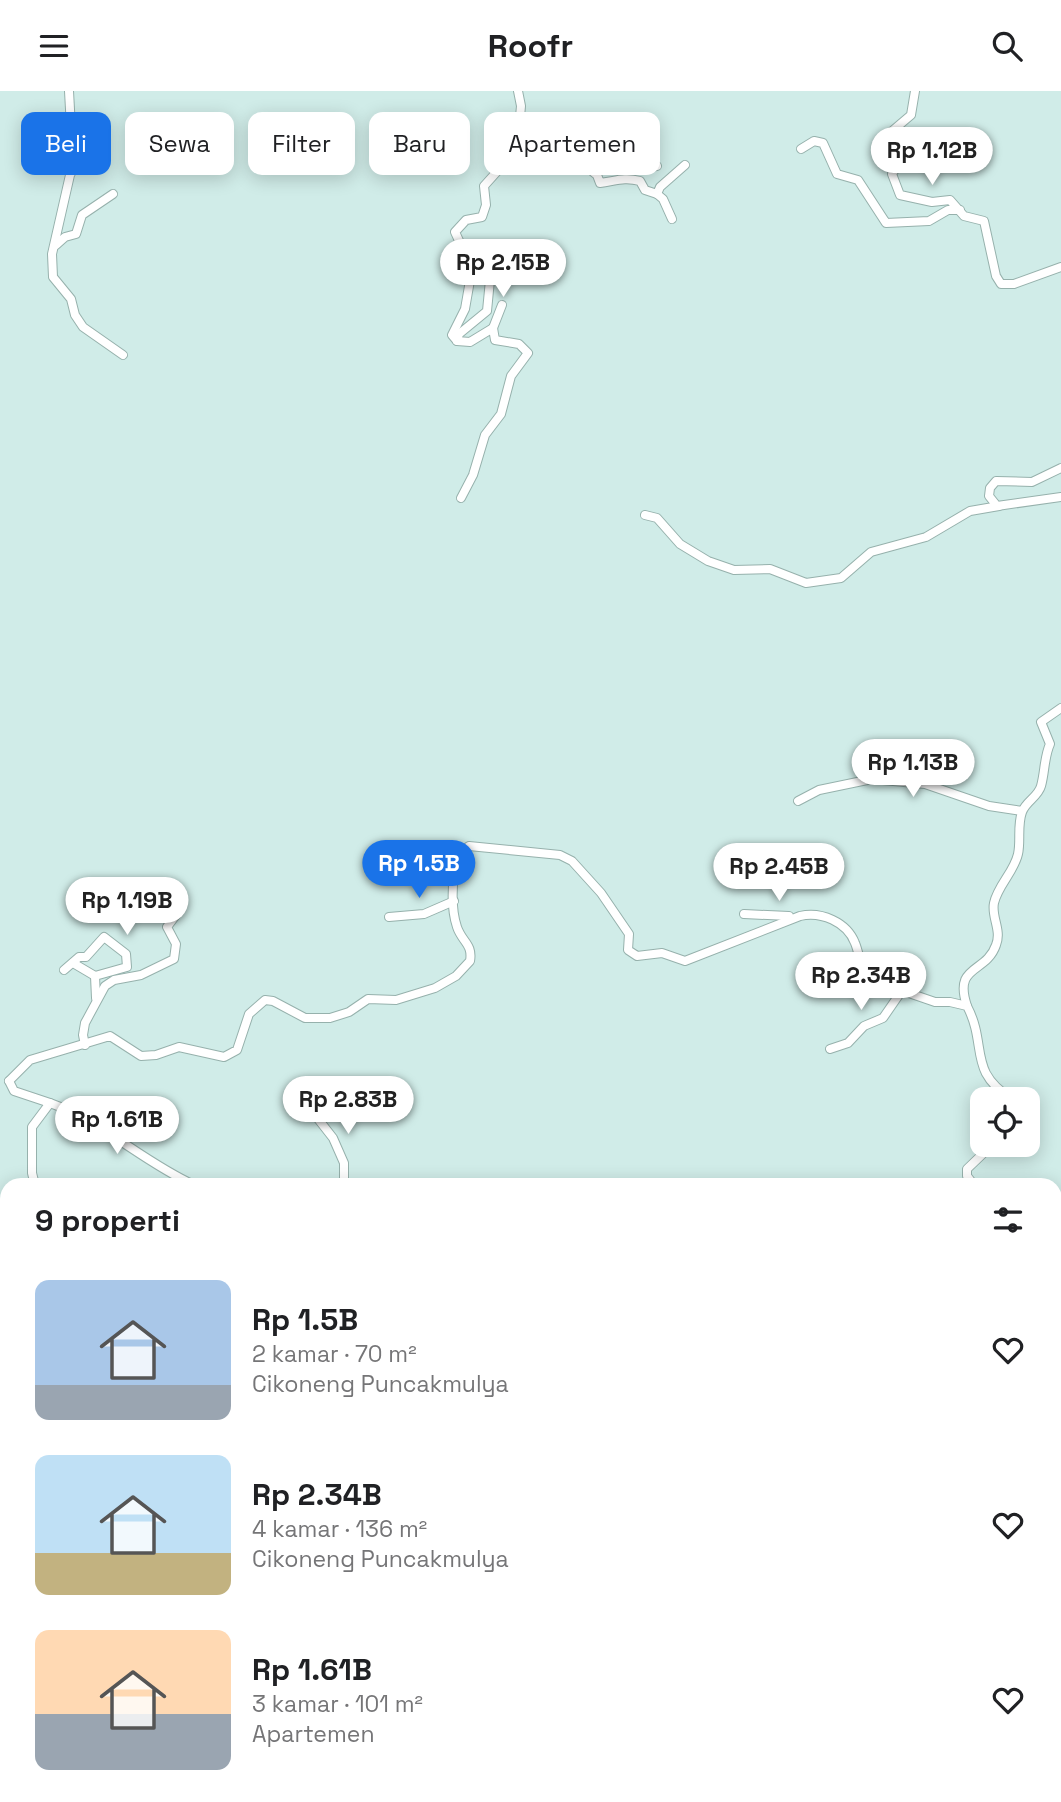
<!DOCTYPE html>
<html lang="id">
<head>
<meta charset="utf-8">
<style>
	:root { --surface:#fff; --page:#f6f6f6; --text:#202124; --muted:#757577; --accent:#1a73e8 }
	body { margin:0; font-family:"Space Grotesk",sans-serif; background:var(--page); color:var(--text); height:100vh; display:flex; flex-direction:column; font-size:26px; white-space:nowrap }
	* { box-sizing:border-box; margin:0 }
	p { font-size:23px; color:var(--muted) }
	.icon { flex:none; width:38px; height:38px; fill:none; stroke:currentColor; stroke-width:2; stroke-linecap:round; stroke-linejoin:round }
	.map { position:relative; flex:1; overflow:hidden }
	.panel { position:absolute; left:0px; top:1087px; width:1062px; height:625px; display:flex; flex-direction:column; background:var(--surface); border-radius:21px 21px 0 0; box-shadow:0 4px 18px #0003 }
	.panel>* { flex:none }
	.top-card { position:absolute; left:21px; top:21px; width:700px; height:63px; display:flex; gap:14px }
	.buttons { position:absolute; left:970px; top:996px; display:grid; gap:14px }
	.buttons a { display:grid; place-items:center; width:70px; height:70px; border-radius:14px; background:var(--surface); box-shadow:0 4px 18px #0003; font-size:35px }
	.price { position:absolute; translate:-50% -60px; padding:0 16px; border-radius:24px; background:#fff; color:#222; font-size:23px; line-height:46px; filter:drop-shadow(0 2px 4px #0008) }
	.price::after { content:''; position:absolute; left:50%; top:42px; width:21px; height:16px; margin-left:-10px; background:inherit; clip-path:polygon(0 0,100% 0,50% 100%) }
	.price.current { background:var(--accent); color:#fff }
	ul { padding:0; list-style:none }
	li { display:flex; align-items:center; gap:21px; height:175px; padding:0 35px }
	li span { display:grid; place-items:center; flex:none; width:196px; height:140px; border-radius:14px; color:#555 }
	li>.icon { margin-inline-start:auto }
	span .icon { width:84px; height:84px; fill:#fffc; stroke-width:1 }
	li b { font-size:30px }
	h2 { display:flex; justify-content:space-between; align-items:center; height:84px; padding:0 35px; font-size:30px }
	.pill { padding:0 24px; border-radius:14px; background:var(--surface); box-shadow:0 4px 18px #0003; font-size:24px; line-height:63px }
	.pill.current { background:var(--accent); color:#fff }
	header { display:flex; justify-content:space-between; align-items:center; height:91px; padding:0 35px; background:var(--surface); font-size:32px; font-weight:600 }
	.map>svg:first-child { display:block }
	.forest { fill:#2fbfb0 }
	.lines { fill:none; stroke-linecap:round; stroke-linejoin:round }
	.minor-casing { stroke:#96b1ac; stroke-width:10 }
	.minor { stroke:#fff; stroke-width:8 }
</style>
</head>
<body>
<header><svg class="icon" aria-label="menu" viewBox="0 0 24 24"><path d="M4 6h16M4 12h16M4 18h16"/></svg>Roofr<svg class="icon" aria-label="search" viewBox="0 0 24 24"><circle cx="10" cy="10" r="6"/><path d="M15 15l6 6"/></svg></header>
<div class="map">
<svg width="1061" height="1711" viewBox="0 0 1061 1711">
	<rect width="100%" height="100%" fill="#d0ece8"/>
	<path class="forest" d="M 7,1470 L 7,1704 L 552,1705 L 550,1711 L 0,1711 L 0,1474 Z"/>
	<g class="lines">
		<g class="minor-casing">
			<g id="minor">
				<path d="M 69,0 L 72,55 L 78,69 L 70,84 L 52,163 L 53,186 L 71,208 L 75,224 L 83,236 L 123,264"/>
				<path d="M 915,0 L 911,24 L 891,41 L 901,70 L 892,83 L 900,104 L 932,111 L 950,109 L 964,125 L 984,130 L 996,185 L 1001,193 L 1014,193 L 1061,176"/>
				<path d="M 801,58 L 814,50 L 823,52 L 837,83 L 858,89 L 886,132 L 929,130 L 948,119 L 960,119"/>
				<path d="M 507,59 L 516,68 L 523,68 L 548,56 L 590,65 L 613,58 L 626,60 L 650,76 L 657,75"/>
				<path d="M 583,64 L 583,73 L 597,84 L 600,92 C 616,90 624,86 640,90 L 645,99 L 657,103 L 660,96 L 685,74"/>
				<path d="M 657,103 L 663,108 L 672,128"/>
				<path d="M 56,154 L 65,146 L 76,143 L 82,124 L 113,103"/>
				<path d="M 493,237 L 502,214"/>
				<path d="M 457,250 L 459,243 L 487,220 L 490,189 L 471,175"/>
				<path d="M 1061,377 L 1032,391 L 996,390 L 990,397 L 989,405 L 997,415 L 1061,406"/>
				<path d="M 461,407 L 473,384 L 485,344 L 501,323 L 511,285 L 528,262 L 519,253 L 495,249 L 493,237 L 470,251 L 457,250 L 452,244 L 465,218 L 472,178 L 455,141 L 466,129 L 482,126 L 486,114 L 484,95 L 502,75 L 519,36 L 521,15 L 518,0"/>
				<path d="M 645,424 L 657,427 L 680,453 L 708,470 L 734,479 L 770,478 L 806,492 L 841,487 L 871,461 L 926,446 L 970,420 L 999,415"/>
				<path d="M 798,710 L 819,699 L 872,688 L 925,693 L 989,715 L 1022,720"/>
				<path d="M 744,823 L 789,825"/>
				<path d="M 389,826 L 424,823 L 454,810"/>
				<path d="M 73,872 L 95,885"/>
				<path d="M 64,879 L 79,866 L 86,866 L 104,846 L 126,863 L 127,876 L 95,885 L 96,907"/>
				<path d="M 967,915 C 953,873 986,883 996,854 C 1002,839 991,826 994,812 C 998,794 1014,781 1018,763 C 1021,750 1017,735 1022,721 C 1026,710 1038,706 1041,695 C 1045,681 1044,666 1050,653 L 1041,631 L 1061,617"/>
				<path d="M 85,954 L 83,944 L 85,932 L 105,895 L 114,889 L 141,884 L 174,868 L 176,853 L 167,836 L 176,824"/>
				<path d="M 830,958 L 848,952 L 864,935 L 883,927 L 903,898"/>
				<path d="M 9,990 L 30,969 L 110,945 L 141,965 L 156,964 L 179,956 L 224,966 L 237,959 L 249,923 L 265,909 L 273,910 L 305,927 L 330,927 L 349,921 L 368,908 L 396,909 L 435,897 L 456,885 L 470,870 C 473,853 462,851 457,836 C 450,815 453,785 457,764 L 469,755 L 560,764 L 572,770 L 601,802 L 629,843 L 628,859 L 637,865 L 662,862 L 685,870 L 800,825 C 821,820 847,831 855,852 C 860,864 860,878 868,888 L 935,911 L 950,911 L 967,915 C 988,955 967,980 1012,1008"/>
				<path d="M 9,990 L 14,1000 L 50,1012 L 32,1036 L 32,1082 L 35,1094"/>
				<path d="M 311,1001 L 315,1024 L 333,1047 L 344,1072 L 344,1094"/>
				<path d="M 50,1012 C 103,1031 143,1071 194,1094"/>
				<path d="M 1027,1016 L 1035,1023 L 1034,1031 L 1027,1036"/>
				<path d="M 974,1094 L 967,1085 L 967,1078 L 992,1054"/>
				<path d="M 0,1122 L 7,1124"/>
				<path d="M 1055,1193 L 1061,1194"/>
				<path d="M 1055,1226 L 1061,1227"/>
			</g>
		</g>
		<use href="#minor" class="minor"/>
	</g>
</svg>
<div class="buttons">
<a><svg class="icon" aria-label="locate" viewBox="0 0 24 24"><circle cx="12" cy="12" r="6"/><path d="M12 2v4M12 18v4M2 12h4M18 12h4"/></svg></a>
</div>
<b class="price" style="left:932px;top:96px">Rp 1.12B</b>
<b class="price" style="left:503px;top:208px">Rp 2.15B</b>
<b class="price" style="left:913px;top:708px">Rp 1.13B</b>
<b class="price current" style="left:419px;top:809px">Rp 1.5B</b>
<b class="price" style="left:779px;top:812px">Rp 2.45B</b>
<b class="price" style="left:127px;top:846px">Rp 1.19B</b>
<b class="price" style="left:861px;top:921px">Rp 2.34B</b>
<b class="price" style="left:348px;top:1045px">Rp 2.83B</b>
<b class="price" style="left:117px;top:1065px">Rp 1.61B</b>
<div class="top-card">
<a class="pill current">Beli</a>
<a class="pill">Sewa</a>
<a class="pill">Filter</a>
<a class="pill">Baru</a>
<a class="pill">Apartemen</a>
</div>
<section class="panel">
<h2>9 properti<svg class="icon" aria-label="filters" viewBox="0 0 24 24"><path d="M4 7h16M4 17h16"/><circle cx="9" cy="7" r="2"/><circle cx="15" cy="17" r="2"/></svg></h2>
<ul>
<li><span style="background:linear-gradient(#a9c7e8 75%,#9aa5b1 0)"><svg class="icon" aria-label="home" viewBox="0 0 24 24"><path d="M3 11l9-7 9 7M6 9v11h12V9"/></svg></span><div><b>Rp 1.5B</b><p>2 kamar · 70 m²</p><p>Cikoneng Puncakmulya</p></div><svg class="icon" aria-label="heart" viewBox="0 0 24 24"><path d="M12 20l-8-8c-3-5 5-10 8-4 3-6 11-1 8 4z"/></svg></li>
<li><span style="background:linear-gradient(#bfe0f5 70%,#c2b280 0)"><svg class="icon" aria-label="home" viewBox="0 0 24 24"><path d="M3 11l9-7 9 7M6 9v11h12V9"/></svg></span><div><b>Rp 2.34B</b><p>4 kamar · 136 m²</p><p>Cikoneng Puncakmulya</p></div><svg class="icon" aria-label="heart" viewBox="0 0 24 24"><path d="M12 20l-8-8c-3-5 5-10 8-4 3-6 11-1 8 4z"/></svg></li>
<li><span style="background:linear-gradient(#ffd9b3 60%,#9aa5b1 0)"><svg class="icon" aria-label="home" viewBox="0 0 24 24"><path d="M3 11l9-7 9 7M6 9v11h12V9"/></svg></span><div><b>Rp 1.61B</b><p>3 kamar · 101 m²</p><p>Apartemen</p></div><svg class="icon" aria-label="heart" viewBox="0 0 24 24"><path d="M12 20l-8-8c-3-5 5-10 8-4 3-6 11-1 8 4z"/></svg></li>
</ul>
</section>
</div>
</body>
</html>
